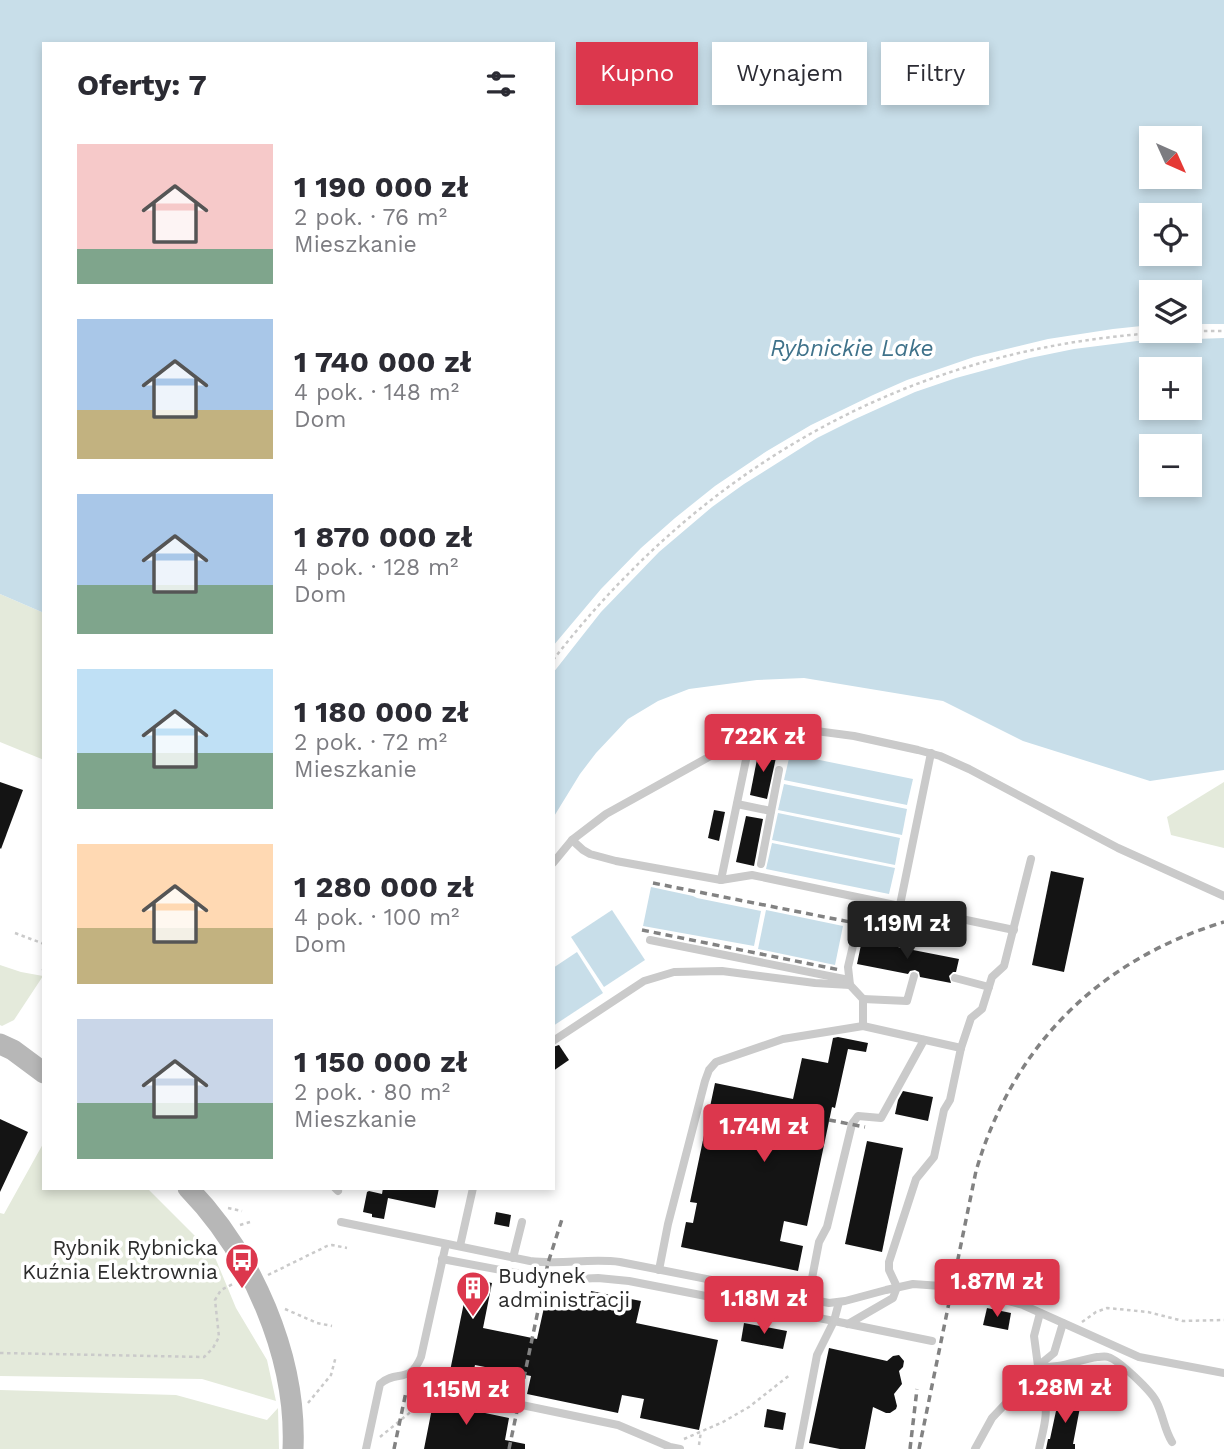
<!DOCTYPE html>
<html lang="pl">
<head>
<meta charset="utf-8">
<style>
	:root { --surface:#fff; --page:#f2f2f3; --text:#2b2b33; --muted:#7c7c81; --accent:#dc374d }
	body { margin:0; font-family:"Work Sans",sans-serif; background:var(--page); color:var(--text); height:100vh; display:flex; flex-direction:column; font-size:26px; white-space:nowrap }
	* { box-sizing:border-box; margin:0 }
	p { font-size:23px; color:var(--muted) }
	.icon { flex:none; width:38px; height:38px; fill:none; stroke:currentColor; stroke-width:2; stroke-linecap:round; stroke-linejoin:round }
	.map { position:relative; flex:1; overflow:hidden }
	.side { position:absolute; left:42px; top:42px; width:513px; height:1148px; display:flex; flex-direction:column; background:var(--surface); border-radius:0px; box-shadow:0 4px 10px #0003 }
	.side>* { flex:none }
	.guide { position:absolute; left:576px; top:42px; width:542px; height:63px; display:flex; gap:14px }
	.needle { width:46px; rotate:135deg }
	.controls { position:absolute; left:1139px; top:126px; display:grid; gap:14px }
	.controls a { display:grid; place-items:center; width:63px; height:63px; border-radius:0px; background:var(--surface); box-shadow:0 4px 10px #0003; font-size:35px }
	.price { position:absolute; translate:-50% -60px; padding:0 16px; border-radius:7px; background:var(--accent); color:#fff; font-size:23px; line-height:46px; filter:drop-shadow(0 2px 4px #0008) }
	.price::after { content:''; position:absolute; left:50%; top:42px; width:21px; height:16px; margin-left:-10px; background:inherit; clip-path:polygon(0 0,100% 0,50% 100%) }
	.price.on { background:#222; color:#fff }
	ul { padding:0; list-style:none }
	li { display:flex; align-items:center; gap:21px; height:175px; padding:0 35px }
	li span { display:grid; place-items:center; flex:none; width:196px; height:140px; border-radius:0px; color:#555 }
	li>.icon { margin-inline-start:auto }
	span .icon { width:84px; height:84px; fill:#fffc; stroke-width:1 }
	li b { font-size:30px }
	h2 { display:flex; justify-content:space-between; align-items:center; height:84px; padding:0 35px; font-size:30px }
	.tag { padding:0 24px; border-radius:0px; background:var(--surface); box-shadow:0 4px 10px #0003; font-size:24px; line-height:63px }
	.tag.on { background:var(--accent); color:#fff }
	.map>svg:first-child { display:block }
	.green { fill:#e4eadb }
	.water { fill:#c8dee9; fill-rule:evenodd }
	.pier { fill:#fff }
	.building { fill:#141414 }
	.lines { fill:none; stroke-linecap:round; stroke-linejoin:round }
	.path { stroke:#cacaca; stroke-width:2.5; stroke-dasharray:3.5 3.5; stroke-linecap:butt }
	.lane { stroke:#cacaca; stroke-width:8 }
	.secondary { stroke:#b7b7b7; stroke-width:21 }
	.rail { stroke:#828282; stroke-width:3.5; stroke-dasharray:7 5; stroke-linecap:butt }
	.labels { text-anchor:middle; stroke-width:7; stroke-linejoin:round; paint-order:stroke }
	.poi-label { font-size:21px; fill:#2d2d2d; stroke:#fff; text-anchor:end }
	.water-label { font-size:23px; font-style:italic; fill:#3f728a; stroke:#fff }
</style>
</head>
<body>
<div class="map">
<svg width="1224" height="1449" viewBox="0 0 1224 1449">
	<rect width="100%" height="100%" fill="#fff"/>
	<g class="green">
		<path d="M 0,594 L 44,613 L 44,760 L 0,742 Z"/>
		<path d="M 1224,782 L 1224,848 L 1171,835 L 1167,817 Z"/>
		<path d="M 0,965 L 21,972 L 43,976 L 14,1020 L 2,1026 L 0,1025 Z"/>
		<path d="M 44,1142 L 44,1188 L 147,1188 L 214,1255 L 236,1308 L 267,1360 L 276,1401 L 202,1379 L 0,1376 L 0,1213 L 4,1214 Z"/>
		<path d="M 0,1390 L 176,1395 L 267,1420 L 278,1408 L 279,1449 L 0,1449 Z"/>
	</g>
	<g class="water">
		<path d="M 0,0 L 1224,0 L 1224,770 L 1150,781 L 1023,741 L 943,701 L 804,678 L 757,680 L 689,689 L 658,701 L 628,719 L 596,753 L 580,774 L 553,818 L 553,44 L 44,44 L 44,613 L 0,594 ZM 1152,138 L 1190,138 L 1190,177 L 1152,177 ZM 1152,215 L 1190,215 L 1190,254 L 1152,254 ZM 1152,292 L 1190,292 L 1190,331 L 1152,331 ZM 1152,369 L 1190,369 L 1190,408 L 1152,408 ZM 1152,446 L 1190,446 L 1190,485 L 1152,485 Z"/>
		<path d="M 790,754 L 913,779 L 907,805 L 784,780 Z"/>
		<path d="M 784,784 L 907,809 L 902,835 L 778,810 Z"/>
		<path d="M 778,813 L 900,838 L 895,865 L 772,840 Z"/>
		<path d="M 772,843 L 895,868 L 889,894 L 766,869 Z"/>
		<path d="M 651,887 L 693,896 L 697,898 L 761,911 L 754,946 L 643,926 Z"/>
		<path d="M 612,910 L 645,960 L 604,987 L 571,937 Z"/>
		<path d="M 766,910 L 843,926 L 835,965 L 758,949 Z"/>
		<path d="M 577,952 L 603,993 L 553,1026 L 553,968 Z"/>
	</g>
	<path class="pier" d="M 1190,324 L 1224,324 L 1224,338 L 1137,341 L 1074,349 L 1030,358 L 956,378 L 915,392 L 853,420 L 817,438 L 744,484 L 712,507 L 659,552 L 601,612 L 553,673 L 553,646 L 601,589 L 641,548 L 675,518 L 715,486 L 767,451 L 811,425 L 873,395 L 907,380 L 974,357 L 1048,339 L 1113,329 L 1151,325 L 1152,331 L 1190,331 Z"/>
	<g class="building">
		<path d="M 759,749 L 777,753 L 767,799 L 750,795 Z"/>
		<path d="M 0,782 L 23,790 L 1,849 L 0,848 Z"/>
		<path d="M 714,810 L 725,812 L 719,841 L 708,838 Z"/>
		<path d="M 746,816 L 763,819 L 754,866 L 736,862 Z"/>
		<path d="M 1051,871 L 1084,878 L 1064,972 L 1032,965 Z"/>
		<path d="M 862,940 L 959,959 L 956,972 L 953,972 L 949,976 L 951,983 L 920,977 L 919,972 L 915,970 L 910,971 L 908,974 L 857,964 Z"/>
		<path d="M 838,1037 L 868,1043 L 866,1052 L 848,1049 L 835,1108 L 832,1107 L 807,1226 L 784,1221 L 780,1241 L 803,1246 L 798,1271 L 681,1247 L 686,1222 L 693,1223 L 697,1203 L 690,1202 L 715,1083 L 793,1099 L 802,1058 L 828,1063 L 833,1038 Z"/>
		<path d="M 559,1045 L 569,1060 L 553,1071 L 553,1047 Z"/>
		<path d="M 903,1091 L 933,1097 L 928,1121 L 895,1114 L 898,1100 Z"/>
		<path d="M 0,1119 L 28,1132 L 0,1192 Z"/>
		<path d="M 867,1141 L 903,1148 L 882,1252 L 845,1244 Z"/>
		<path d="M 383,1188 L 439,1188 L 435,1208 L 388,1198 L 384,1219 L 372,1217 L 372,1214 L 363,1212 L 367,1192 L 369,1191 L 382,1194 Z"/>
		<path d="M 496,1212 L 511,1215 L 509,1227 L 494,1224 Z"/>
		<path d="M 469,1278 L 492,1283 L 483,1328 L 537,1339 L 547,1294 L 589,1302 L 591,1291 L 641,1301 L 636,1323 L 718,1340 L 699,1430 L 640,1418 L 644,1399 L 622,1395 L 618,1413 L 527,1394 L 531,1376 L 475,1365 L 470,1388 L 437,1381 L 440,1369 L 450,1371 Z"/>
		<path d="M 987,1308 L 1011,1313 L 1008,1330 L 983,1325 Z"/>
		<path d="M 744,1323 L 787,1331 L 783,1349 L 741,1341 Z"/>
		<path d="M 829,1348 L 887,1361 L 893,1356 L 899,1355 L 904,1361 L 903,1367 L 899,1371 L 902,1384 L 894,1394 L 897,1406 L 896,1409 L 890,1413 L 886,1413 L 873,1407 L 865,1449 L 840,1449 L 809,1443 Z"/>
		<path d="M 435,1393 L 468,1400 L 466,1409 L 509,1418 L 505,1440 L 525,1444 L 525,1449 L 424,1449 Z"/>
		<path d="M 1059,1397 L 1081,1402 L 1073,1444 L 1075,1444 L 1075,1449 L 1046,1449 L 1048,1439 L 1050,1439 Z"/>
		<path d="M 767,1409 L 786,1413 L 783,1430 L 764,1427 Z"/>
	</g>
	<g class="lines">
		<g class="path">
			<path d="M 553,660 C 720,444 950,329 1224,331"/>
			<path d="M 15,933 L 44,944"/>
			<path d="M 42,969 L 44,970"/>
			<path d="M 228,1208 L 242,1211"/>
			<path d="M 240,1225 L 250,1222"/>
			<path d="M 268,1275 L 327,1246 L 332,1245 L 347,1248"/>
			<path d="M 285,1309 L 317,1323 L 332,1326"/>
			<path d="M 1082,1322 L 1096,1312 L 1107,1308 L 1148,1312 L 1183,1321 L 1224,1320"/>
			<path d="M 0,1353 L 204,1357 L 213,1348 L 219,1337 L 215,1300 L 221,1290 L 235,1283"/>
			<path d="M 308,1403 L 331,1375 L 336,1356"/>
			<path d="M 380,1437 L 429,1397"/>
			<path d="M 684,1439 L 723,1422 L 749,1407 L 791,1374"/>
			<path d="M 699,1445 L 701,1431"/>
		</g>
		<g class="lane">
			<path d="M 737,804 L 771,811"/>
			<path d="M 572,840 L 583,850 L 590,854 L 616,861 L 721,880 L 752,875 L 1014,930"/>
			<path d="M 553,863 L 572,840 L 606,814 L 725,748 L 756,736 L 772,732 L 801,729 L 854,736 L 918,750 L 940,756 L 969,769 L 1118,848 L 1224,896"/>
			<path d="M 761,864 L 779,770"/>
			<path d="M 721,880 L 747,755"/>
			<path d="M 900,905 L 931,753"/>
			<path d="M 650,940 L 849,980"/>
			<path d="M 955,978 L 989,987"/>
			<path d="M 863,999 L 907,1001 L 914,976"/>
			<path d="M 863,1026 L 863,999 L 850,985 L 848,967 L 864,899"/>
			<path d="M 553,1041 L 644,981 L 674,972 L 722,971 L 815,983 L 850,985"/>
			<path d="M 335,1188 L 338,1191"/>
			<path d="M 341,1222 L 530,1261 C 561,1265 590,1258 620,1262 L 829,1303 L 845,1301 L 886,1290 L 913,1284 L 941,1286 L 997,1298 L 1023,1305 L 1139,1357 L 1224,1373"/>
			<path d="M 460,1246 L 473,1188"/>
			<path d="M 513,1258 L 522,1222"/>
			<path d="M 442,1259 L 554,1280 L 598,1278 L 629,1281 L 834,1321 L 932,1341"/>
			<path d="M 659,1270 L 668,1224 L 705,1081 L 709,1070 L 716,1062 L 783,1039 L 863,1026 L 961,1048"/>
			<path d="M 808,1299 L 819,1242 L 827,1227 L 852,1124 L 858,1116 L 881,1118 L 924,1040"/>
			<path d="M 848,1324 L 893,1298 L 897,1287 L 889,1270 L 889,1262 L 916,1179 L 934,1157 L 944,1110 L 950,1100 L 961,1048 L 971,1018 L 982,1009 L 992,977 L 1004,966 L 1031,859"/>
			<path d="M 1038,1366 C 1057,1370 1078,1360 1097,1357 C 1101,1357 1105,1356 1108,1357 C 1119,1360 1151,1391 1156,1401 C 1163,1414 1164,1429 1172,1442"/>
			<path d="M 1038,1366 L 1034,1336 L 1040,1313"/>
			<path d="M 412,1372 L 423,1383 L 431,1386 L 618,1425 L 670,1447 L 680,1449"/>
			<path d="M 1027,1381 C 1031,1385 1037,1388 1040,1392 C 1052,1407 1042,1433 1039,1449"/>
			<path d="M 366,1449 L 380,1384 C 397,1369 409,1385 421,1357 L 446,1244"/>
			<path d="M 799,1449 L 817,1355 L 834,1321 L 839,1302"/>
			<path d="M 975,1449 L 992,1418 L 1027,1381 L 1038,1366 L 1054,1353 L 1063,1323"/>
		</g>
		<g class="secondary">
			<path d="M 0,1044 L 13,1050 L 44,1073"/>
			<path d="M 188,1188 C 252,1254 297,1356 293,1449"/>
		</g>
		<g class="rail">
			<path d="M 653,883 L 850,922"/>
			<path d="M 642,930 L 840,970"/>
			<path d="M 829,1120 L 865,1127"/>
			<path d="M 394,1449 L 406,1392"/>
			<path d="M 509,1449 L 548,1263 L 562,1219"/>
			<path d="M 910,1449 L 917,1389"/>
			<path d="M 919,1449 L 976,1171 C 1013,1045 1099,960 1224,922"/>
		</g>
	</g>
	<defs>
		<g id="bus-pin" transform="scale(1.75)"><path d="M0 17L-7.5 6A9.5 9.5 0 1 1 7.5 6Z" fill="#dc374d" stroke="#fff"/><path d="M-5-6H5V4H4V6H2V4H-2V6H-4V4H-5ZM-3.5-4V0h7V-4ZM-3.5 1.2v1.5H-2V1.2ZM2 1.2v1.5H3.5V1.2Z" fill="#fff"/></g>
		<g id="building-pin" transform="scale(1.75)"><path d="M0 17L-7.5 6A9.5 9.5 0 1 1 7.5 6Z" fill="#dc374d" stroke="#fff"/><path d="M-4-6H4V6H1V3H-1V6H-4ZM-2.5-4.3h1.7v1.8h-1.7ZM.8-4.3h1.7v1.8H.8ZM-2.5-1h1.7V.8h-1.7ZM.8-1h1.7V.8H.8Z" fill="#fff"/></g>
	</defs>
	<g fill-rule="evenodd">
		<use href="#bus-pin" x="242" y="1260"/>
		<use href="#building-pin" x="473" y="1288"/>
	</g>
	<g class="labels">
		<g class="poi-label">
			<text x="218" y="1255">Rybnik Rybnicka<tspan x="218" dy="24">Kuźnia Elektrownia</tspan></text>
			<text x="498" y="1283" text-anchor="start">Budynek<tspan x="498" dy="24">administracji</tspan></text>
		</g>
		<g class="water-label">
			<text x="852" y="356">Rybnickie Lake</text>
		</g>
	</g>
</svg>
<div class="controls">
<a><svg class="needle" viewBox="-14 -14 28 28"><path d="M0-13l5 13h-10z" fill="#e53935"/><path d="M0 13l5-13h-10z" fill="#7c7c81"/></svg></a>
<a><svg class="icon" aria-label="locate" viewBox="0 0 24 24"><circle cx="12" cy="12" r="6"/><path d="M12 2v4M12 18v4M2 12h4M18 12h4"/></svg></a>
<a><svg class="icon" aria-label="layers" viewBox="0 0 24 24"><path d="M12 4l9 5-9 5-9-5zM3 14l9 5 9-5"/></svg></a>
<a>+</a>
<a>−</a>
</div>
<b class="price" style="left:763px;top:774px">722K zł</b>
<b class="price on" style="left:907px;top:961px">1.19M zł</b>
<b class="price" style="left:764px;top:1164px">1.74M zł</b>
<b class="price" style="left:997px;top:1319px">1.87M zł</b>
<b class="price" style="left:764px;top:1336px">1.18M zł</b>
<b class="price" style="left:1065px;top:1425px">1.28M zł</b>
<b class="price" style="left:466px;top:1427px">1.15M zł</b>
<div class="guide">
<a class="tag on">Kupno</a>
<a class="tag">Wynajem</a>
<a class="tag">Filtry</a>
</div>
<section class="side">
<h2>Oferty: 7<svg class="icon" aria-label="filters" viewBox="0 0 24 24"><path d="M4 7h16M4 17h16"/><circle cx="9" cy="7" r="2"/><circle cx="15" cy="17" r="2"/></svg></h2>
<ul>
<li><span style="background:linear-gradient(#f6c9c9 75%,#7fa58c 0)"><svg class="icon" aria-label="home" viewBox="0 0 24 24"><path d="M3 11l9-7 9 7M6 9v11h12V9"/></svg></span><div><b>1 190 000 zł</b><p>2 pok. · 76 m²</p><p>Mieszkanie</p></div></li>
<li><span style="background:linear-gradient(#a9c7e8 65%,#c2b280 0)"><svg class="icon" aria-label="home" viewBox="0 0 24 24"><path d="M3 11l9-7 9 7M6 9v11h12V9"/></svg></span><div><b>1 740 000 zł</b><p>4 pok. · 148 m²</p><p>Dom</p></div></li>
<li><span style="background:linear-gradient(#a9c7e8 65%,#7fa58c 0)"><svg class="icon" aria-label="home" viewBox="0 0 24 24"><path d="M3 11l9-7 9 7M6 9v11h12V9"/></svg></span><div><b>1 870 000 zł</b><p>4 pok. · 128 m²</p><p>Dom</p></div></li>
<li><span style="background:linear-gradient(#bfe0f5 60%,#7fa58c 0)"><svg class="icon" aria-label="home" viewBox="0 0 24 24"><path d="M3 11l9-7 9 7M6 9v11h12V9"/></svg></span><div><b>1 180 000 zł</b><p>2 pok. · 72 m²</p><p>Mieszkanie</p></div></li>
<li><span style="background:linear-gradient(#ffd9b3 60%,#c2b280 0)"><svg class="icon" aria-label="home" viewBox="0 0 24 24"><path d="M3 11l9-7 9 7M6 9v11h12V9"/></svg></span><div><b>1 280 000 zł</b><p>4 pok. · 100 m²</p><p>Dom</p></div></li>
<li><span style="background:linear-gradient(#c9d6e8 60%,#7fa58c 0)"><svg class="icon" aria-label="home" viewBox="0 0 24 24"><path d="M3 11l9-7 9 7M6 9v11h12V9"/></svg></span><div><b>1 150 000 zł</b><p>2 pok. · 80 m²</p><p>Mieszkanie</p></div></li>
</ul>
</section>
</div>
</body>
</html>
